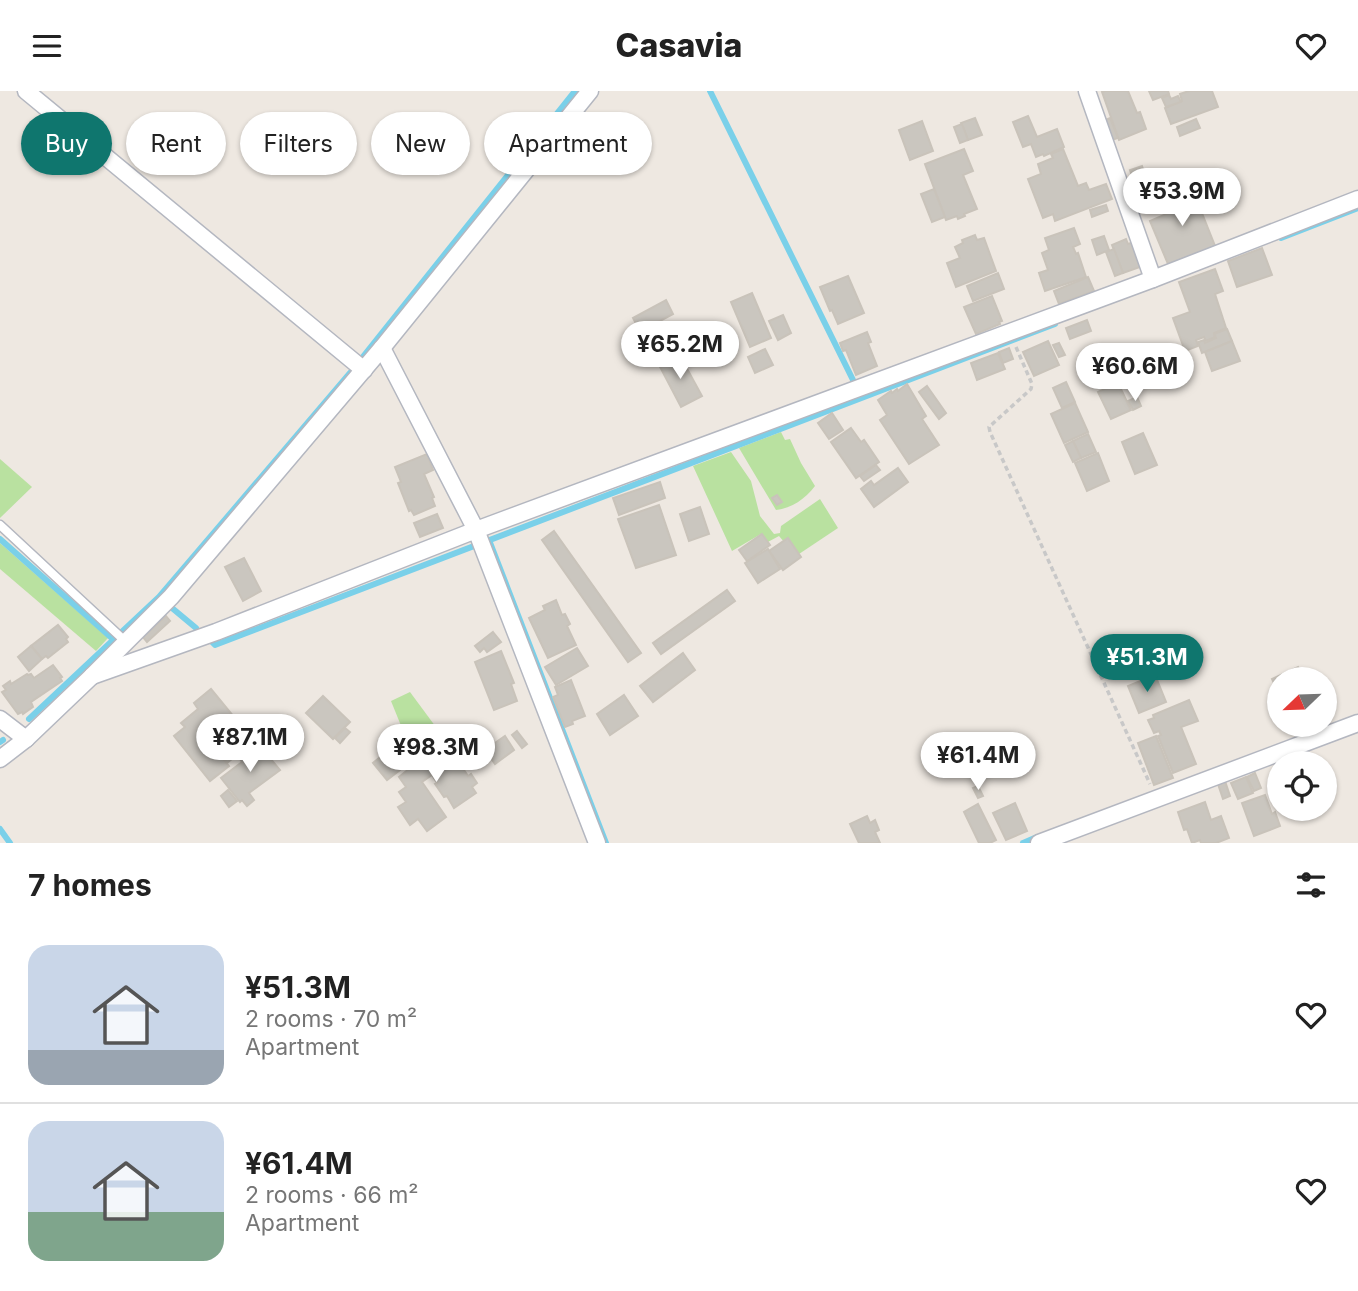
<!DOCTYPE html>
<html lang="en">
<head>
<meta charset="utf-8">
<style>
	:root { --surface:#fff; --page:#f6f6f6; --text:#222; --muted:#767676; --line:#e0e0e0; --accent:#0f766e }
	body { margin:0; font-family:Inter,sans-serif; background:var(--page); color:var(--text); height:100vh; display:flex; flex-direction:column; font-size:26px; white-space:nowrap }
	* { box-sizing:border-box; margin:0 }
	p { font-size:23px; color:var(--muted) }
	.icon { flex:none; width:38px; height:38px; fill:none; stroke:currentColor; stroke-width:2; stroke-linecap:round; stroke-linejoin:round }
	.map { position:relative; height:752px; overflow:hidden }
	.sheet { display:flex; flex-direction:column; background:var(--surface); flex:1 }
	.sheet>* { flex:none }
	.guide { position:absolute; left:21px; top:21px; width:700px; height:63px; display:flex; gap:14px }
	.needle { width:46px; rotate:247deg }
	.tools { position:absolute; left:1267px; top:576px; display:grid; gap:14px }
	.tools a { display:grid; place-items:center; width:70px; height:70px; border-radius:50%; background:var(--surface); box-shadow:0 2px 5px #0004; font-size:35px }
	.price { position:absolute; translate:-50% -60px; padding:0 16px; border-radius:24px; background:#fff; color:#222; font-size:23px; line-height:46px; filter:drop-shadow(0 2px 4px #0008) }
	.price::after { content:''; position:absolute; left:50%; top:42px; width:21px; height:16px; margin-left:-10px; background:inherit; clip-path:polygon(0 0,100% 0,50% 100%) }
	.price.current { background:var(--accent); color:#fff }
	ul { padding:0; list-style:none }
	li { display:flex; align-items:center; gap:21px; height:175px; padding:0 28px }
	li+li { border-top:2px solid var(--line) }
	li span { display:grid; place-items:center; flex:none; width:196px; height:140px; border-radius:21px; color:#555 }
	li>.icon { margin-inline-start:auto }
	span .icon { width:84px; height:84px; fill:#fffc; stroke-width:1 }
	li b { font-size:30px }
	h2 { display:flex; justify-content:space-between; align-items:center; height:84px; padding:0 28px; font-size:30px }
	.tag { padding:0 24px; border-radius:32px; background:var(--surface); box-shadow:0 2px 5px #0004; font-size:24px; line-height:63px }
	.tag.current { background:var(--accent); color:#fff }
	header { display:flex; justify-content:space-between; align-items:center; height:91px; padding:0 28px; background:var(--surface); font-size:32px; font-weight:800 }
	.map>svg:first-child { display:block }
	.green { fill:#b9e1a0 }
	.lines { fill:none; stroke-linecap:round; stroke-linejoin:round }
	.stream { stroke:#7ad0e9; stroke-width:6 }
	.building { fill:#cac6bf; stroke:#c9c3ba; stroke-width:2 }
	.lane-casing { stroke:#b4b7c0; stroke-width:11 }
	.street-casing { stroke:#b4b7c0; stroke-width:19 }
	.path { stroke:#c8c8c8; stroke-width:3.5; stroke-dasharray:5 3.5; stroke-linecap:butt }
	.lane { stroke:#fff; stroke-width:8 }
	.street { stroke:#fff; stroke-width:16 }
</style>
</head>
<body>
<header><svg class="icon" aria-label="menu" viewBox="0 0 24 24"><path d="M4 6h16M4 12h16M4 18h16"/></svg>Casavia<svg class="icon" aria-label="heart" viewBox="0 0 24 24"><path d="M12 20l-8-8c-3-5 5-10 8-4 3-6 11-1 8 4z"/></svg></header>
<div class="map">
<svg width="1358" height="752" viewBox="0 0 1358 752">
	<rect width="100%" height="100%" fill="#eee8e1"/>
	<g class="green">
		<path d="M 781,341 L 785,349 L 790,348 L 801,372 L 815,395 C 805,408 792,417 776,419 L 739,357 Z"/>
		<path d="M 731,361 L 751,390 L 760,425 L 774,443 L 780,442 L 781,435 L 820,408 L 838,437 L 796,465 L 779,445 L 766,452 L 761,443 L 732,460 L 693,375 Z"/>
		<path d="M 0,368 L 32,396 L 0,427 Z"/>
		<path d="M 0,452 L 108,547 L 96,560 L 0,478 Z"/>
		<path d="M 410,601 L 444,647 L 419,666 L 406,647 L 391,610 Z"/>
	</g>
	<g class="lines">
		<g class="stream">
			<path d="M 710,0 L 853,289"/>
			<path d="M 1281,147 L 1358,117"/>
			<path d="M 0,448 L 114,549"/>
			<path d="M 489,449 L 606,752"/>
			<path d="M 172,517 L 196,537"/>
			<path d="M 211,550 L 215,554 L 1055,233"/>
			<path d="M 29,628 L 159,506 L 350,282 L 575,0"/>
			<path d="M 0,651 L 3,649"/>
			<path d="M 0,738 L 10,752"/>
			<path d="M 1023,752 L 1037,746"/>
		</g>
	</g>
	<g class="building">
		<path d="M 1105,0 L 1128,0 L 1137,22 L 1140,21 L 1146,38 L 1119,49 L 1102,1 Z"/>
		<path d="M 1149,0 L 1168,0 L 1169,3 L 1153,9 Z"/>
		<path d="M 1189,0 L 1212,0 L 1218,16 L 1171,33 L 1165,17 L 1182,10 L 1180,3 Z"/>
		<path d="M 1169,4 L 1171,8 L 1178,5 L 1181,11 L 1166,16 L 1162,7 Z"/>
		<path d="M 1028,25 L 1037,46 L 1057,38 L 1064,56 L 1044,65 L 1043,63 L 1036,66 L 1031,53 L 1023,56 L 1013,31 Z"/>
		<path d="M 975,27 L 982,44 L 968,49 L 961,32 Z"/>
		<path d="M 1110,27 L 1118,47 L 1109,50 L 1103,30 Z"/>
		<path d="M 1196,28 L 1200,37 L 1180,45 L 1177,36 Z"/>
		<path d="M 922,30 L 933,60 L 910,69 L 899,39 Z"/>
		<path d="M 962,33 L 968,49 L 960,52 L 954,36 Z"/>
		<path d="M 964,58 L 973,80 L 963,84 L 977,118 L 964,123 L 965,125 L 958,128 L 957,125 L 946,129 L 925,73 Z"/>
		<path d="M 1063,58 L 1078,95 L 1086,92 L 1089,99 L 1106,93 L 1112,108 L 1055,130 L 1053,123 L 1043,127 L 1028,88 L 1041,83 L 1038,73 L 1053,67 L 1051,63 Z"/>
		<path d="M 1142,75 L 1150,100 L 1139,104 L 1130,79 Z"/>
		<path d="M 1192,97 L 1215,155 L 1168,173 L 1150,130 L 1171,121 L 1166,107 Z"/>
		<path d="M 934,98 L 945,126 L 932,131 L 921,103 Z"/>
		<path d="M 1106,114 L 1108,120 L 1092,126 L 1090,119 Z"/>
		<path d="M 1074,137 L 1080,153 L 1073,156 L 1076,163 L 1078,162 L 1086,186 L 1045,200 L 1039,182 L 1048,179 L 1042,162 L 1049,159 L 1045,147 Z"/>
		<path d="M 975,144 L 977,149 L 984,147 L 996,180 L 956,196 L 947,172 L 960,167 L 955,156 L 963,152 L 962,149 Z"/>
		<path d="M 1104,145 L 1109,159 L 1097,164 L 1092,149 Z"/>
		<path d="M 1126,148 L 1128,153 L 1131,152 L 1140,176 L 1123,182 L 1112,154 Z"/>
		<path d="M 1262,157 L 1272,184 L 1237,196 L 1228,170 Z"/>
		<path d="M 1114,158 L 1123,182 L 1115,185 L 1106,161 Z"/>
		<path d="M 1215,178 L 1223,200 L 1215,203 L 1226,237 L 1214,242 L 1215,246 L 1206,250 L 1204,246 L 1196,249 L 1198,255 L 1185,260 L 1173,227 L 1190,221 L 1179,191 Z"/>
		<path d="M 998,182 L 1004,198 L 973,210 L 967,195 Z"/>
		<path d="M 848,185 L 864,222 L 838,233 L 832,219 L 830,220 L 820,196 Z"/>
		<path d="M 1088,186 L 1094,200 L 1059,213 L 1054,200 Z"/>
		<path d="M 752,202 L 771,247 L 750,256 L 731,211 Z"/>
		<path d="M 992,205 L 1002,230 L 999,231 L 1000,233 L 976,243 L 964,216 Z"/>
		<path d="M 666,209 L 673,223 L 656,232 L 661,242 L 672,236 L 679,249 L 652,263 L 633,227 Z"/>
		<path d="M 783,224 L 791,242 L 778,249 L 769,230 Z"/>
		<path d="M 1087,229 L 1091,240 L 1070,248 L 1066,237 Z"/>
		<path d="M 1227,238 L 1232,250 L 1202,262 L 1198,251 L 1204,249 L 1205,252 L 1216,247 L 1214,243 Z"/>
		<path d="M 867,241 L 871,251 L 868,252 L 877,275 L 856,284 L 846,259 L 843,260 L 840,252 Z"/>
		<path d="M 1048,250 L 1059,274 L 1034,285 L 1023,261 Z"/>
		<path d="M 1232,250 L 1240,270 L 1212,280 L 1205,261 Z"/>
		<path d="M 1059,252 L 1065,264 L 1059,266 L 1053,254 Z"/>
		<path d="M 1009,257 L 1013,268 L 1003,272 L 999,261 Z"/>
		<path d="M 765,258 L 773,274 L 755,282 L 748,266 Z"/>
		<path d="M 998,262 L 1005,278 L 977,289 L 971,272 Z"/>
		<path d="M 1117,262 L 1126,279 L 1112,286 L 1103,268 Z"/>
		<path d="M 679,263 L 702,305 L 681,316 L 659,274 Z"/>
		<path d="M 1066,291 L 1075,311 L 1062,317 L 1053,297 Z"/>
		<path d="M 1118,292 L 1131,319 L 1111,328 L 1098,301 Z"/>
		<path d="M 907,293 L 926,325 L 922,328 L 939,354 L 909,373 L 880,329 L 887,324 L 878,309 L 891,300 L 892,302 L 897,298 L 898,300 Z"/>
		<path d="M 927,295 L 946,322 L 939,328 L 919,301 Z"/>
		<path d="M 1137,306 L 1141,315 L 1133,319 L 1128,310 Z"/>
		<path d="M 1075,312 L 1088,341 L 1064,352 L 1051,323 Z"/>
		<path d="M 832,322 L 843,339 L 829,348 L 818,332 Z"/>
		<path d="M 851,337 L 861,351 L 864,349 L 879,371 L 856,387 L 831,351 Z"/>
		<path d="M 1143,342 L 1157,374 L 1135,383 L 1122,351 Z"/>
		<path d="M 1088,343 L 1096,361 L 1081,367 L 1073,350 Z"/>
		<path d="M 1073,350 L 1081,367 L 1073,371 L 1065,354 Z"/>
		<path d="M 1098,362 L 1109,390 L 1087,400 L 1075,372 Z"/>
		<path d="M 427,363 L 433,379 L 424,383 L 434,406 L 432,407 L 435,415 L 414,424 L 411,419 L 409,420 L 398,392 L 401,391 L 395,376 Z"/>
		<path d="M 876,374 L 880,379 L 864,390 L 860,385 Z"/>
		<path d="M 898,377 L 908,391 L 874,416 L 861,398 L 871,390 L 874,394 Z"/>
		<path d="M 660,391 L 665,407 L 619,424 L 613,407 Z"/>
		<path d="M 777,404 L 782,411 L 777,414 L 772,407 Z"/>
		<path d="M 659,414 L 676,464 L 636,477 L 618,428 Z"/>
		<path d="M 700,416 L 709,443 L 689,450 L 680,423 Z"/>
		<path d="M 437,423 L 443,437 L 420,446 L 414,432 Z"/>
		<path d="M 554,440 L 641,562 L 628,571 L 542,449 Z"/>
		<path d="M 762,443 L 770,454 L 747,470 L 739,459 Z"/>
		<path d="M 788,447 L 801,466 L 783,479 L 769,460 Z"/>
		<path d="M 768,458 L 780,478 L 758,492 L 745,472 Z"/>
		<path d="M 244,467 L 261,500 L 243,510 L 225,476 Z"/>
		<path d="M 727,499 L 735,510 L 661,563 L 653,552 Z"/>
		<path d="M 556,509 L 562,524 L 565,523 L 570,533 L 567,535 L 576,554 L 548,567 L 529,527 L 545,519 L 543,515 Z"/>
		<path d="M 166,525 L 170,530 L 147,551 L 143,546 Z"/>
		<path d="M 58,534 L 68,546 L 66,548 L 68,551 L 48,567 L 46,565 L 42,568 L 31,555 Z"/>
		<path d="M 493,541 L 501,551 L 487,561 L 484,557 L 480,561 L 475,555 Z"/>
		<path d="M 31,555 L 42,568 L 29,580 L 18,566 Z"/>
		<path d="M 577,557 L 588,575 L 556,594 L 545,576 Z"/>
		<path d="M 501,560 L 514,592 L 511,593 L 517,610 L 494,619 L 475,571 Z"/>
		<path d="M 683,562 L 695,579 L 653,611 L 640,595 Z"/>
		<path d="M 53,574 L 62,586 L 60,587 L 62,590 L 31,611 L 33,616 L 23,623 L 22,621 L 18,623 L 2,601 L 6,599 L 3,595 L 10,590 L 11,593 L 27,583 L 28,584 L 31,583 L 34,587 Z"/>
		<path d="M 1298,576 L 1303,588 L 1279,588 L 1279,599 L 1277,595 L 1276,596 L 1272,588 Z"/>
		<path d="M 1155,584 L 1166,611 L 1139,622 L 1128,595 Z"/>
		<path d="M 571,589 L 585,625 L 572,630 L 573,633 L 565,636 L 553,606 L 558,604 L 555,596 Z"/>
		<path d="M 211,598 L 239,632 L 211,654 L 229,675 L 210,690 L 174,645 L 185,636 L 181,632 L 198,618 L 194,612 Z"/>
		<path d="M 624,604 L 638,625 L 610,644 L 597,623 Z"/>
		<path d="M 323,605 L 350,631 L 333,648 L 306,622 Z"/>
		<path d="M 1189,609 L 1198,630 L 1181,636 L 1196,673 L 1173,682 L 1158,645 L 1161,644 L 1159,640 L 1154,642 L 1148,629 L 1154,627 L 1153,624 Z"/>
		<path d="M 345,637 L 350,641 L 340,652 L 335,647 Z"/>
		<path d="M 517,640 L 527,653 L 522,657 L 512,644 Z"/>
		<path d="M 224,643 L 239,662 L 227,672 L 211,654 Z"/>
		<path d="M 455,645 L 466,661 L 456,667 L 468,685 L 471,683 L 477,692 L 472,696 L 476,702 L 454,717 L 447,705 L 444,706 L 435,693 L 437,692 L 432,684 L 422,691 L 446,726 L 427,740 L 418,728 L 410,734 L 398,716 L 406,711 L 399,701 L 406,696 L 399,686 L 445,649 L 446,651 Z"/>
		<path d="M 505,645 L 514,659 L 495,673 L 485,659 Z"/>
		<path d="M 1156,645 L 1173,687 L 1154,694 L 1138,652 Z"/>
		<path d="M 404,647 L 418,665 L 387,689 L 373,672 Z"/>
		<path d="M 258,653 L 280,679 L 249,702 L 254,709 L 247,715 L 242,709 L 240,711 L 221,687 L 242,671 L 240,668 Z"/>
		<path d="M 1255,682 L 1261,697 L 1254,700 L 1247,686 Z"/>
		<path d="M 1246,686 L 1253,702 L 1238,708 L 1231,692 Z"/>
		<path d="M 1225,690 L 1230,705 L 1223,708 L 1218,693 Z"/>
		<path d="M 978,695 L 983,705 L 978,707 L 973,697 Z"/>
		<path d="M 228,699 L 237,710 L 229,716 L 221,705 Z"/>
		<path d="M 1265,704 L 1272,723 L 1275,721 L 1280,735 L 1254,745 L 1242,712 Z"/>
		<path d="M 1205,711 L 1211,729 L 1221,725 L 1229,747 L 1216,752 L 1201,752 L 1200,749 L 1192,752 L 1187,738 L 1184,739 L 1178,721 Z"/>
		<path d="M 1015,712 L 1027,740 L 1006,749 L 993,722 Z"/>
		<path d="M 978,713 L 996,749 L 990,752 L 979,752 L 964,721 Z"/>
		<path d="M 867,725 L 870,732 L 875,729 L 879,739 L 875,741 L 880,752 L 859,752 L 850,733 Z"/>
	</g>
	<g class="lines">
		<g class="lane-casing">
			<path id="lane" d="M 0,434 L 126,551"/>
		</g>
		<g class="street-casing">
			<g id="street">
				<path d="M 26,0 L 364,279"/>
				<path d="M 1087,0 L 1153,188"/>
				<path d="M 382,257 L 476,439 L 597,752"/>
				<path d="M 92,585 L 216,541 L 476,439 L 1153,188 L 1358,108"/>
				<path d="M 0,628 L 26,648"/>
				<path d="M 0,668 L 26,648 L 92,585 L 171,506 L 382,257 L 590,0"/>
				<path d="M 1039,752 L 1358,632"/>
			</g>
		</g>
		<path class="path" d="M 1016,256 L 1032,293 L 1031,298 L 989,336 L 990,341 L 1150,693"/>
		<use href="#lane" class="lane"/>
		<use href="#street" class="street"/>
	</g>
</svg>
<div class="tools">
<a><svg class="needle" viewBox="-14 -14 28 28"><path d="M0-13l5 13h-10z" fill="#e53935"/><path d="M0 13l5-13h-10z" fill="#767676"/></svg></a>
<a><svg class="icon" aria-label="locate" viewBox="0 0 24 24"><circle cx="12" cy="12" r="6"/><path d="M12 2v4M12 18v4M2 12h4M18 12h4"/></svg></a>
</div>
<b class="price" style="left:1182px;top:137px">¥53.9M</b>
<b class="price" style="left:680px;top:290px">¥65.2M</b>
<b class="price" style="left:1135px;top:312px">¥60.6M</b>
<b class="price current" style="left:1147px;top:603px">¥51.3M</b>
<b class="price" style="left:250px;top:683px">¥87.1M</b>
<b class="price" style="left:436px;top:693px">¥98.3M</b>
<b class="price" style="left:978px;top:701px">¥61.4M</b>
<div class="guide">
<a class="tag current">Buy</a>
<a class="tag">Rent</a>
<a class="tag">Filters</a>
<a class="tag">New</a>
<a class="tag">Apartment</a>
</div>
</div>
<section class="sheet">
<h2>7 homes<svg class="icon" aria-label="filters" viewBox="0 0 24 24"><path d="M4 7h16M4 17h16"/><circle cx="9" cy="7" r="2"/><circle cx="15" cy="17" r="2"/></svg></h2>
<ul>
<li><span style="background:linear-gradient(#c9d6e8 75%,#9aa5b1 0)"><svg class="icon" aria-label="home" viewBox="0 0 24 24"><path d="M3 11l9-7 9 7M6 9v11h12V9"/></svg></span><div><b>¥51.3M</b><p>2 rooms · 70 m²</p><p>Apartment</p></div><svg class="icon" aria-label="heart" viewBox="0 0 24 24"><path d="M12 20l-8-8c-3-5 5-10 8-4 3-6 11-1 8 4z"/></svg></li>
<li><span style="background:linear-gradient(#c9d6e8 65%,#7fa58c 0)"><svg class="icon" aria-label="home" viewBox="0 0 24 24"><path d="M3 11l9-7 9 7M6 9v11h12V9"/></svg></span><div><b>¥61.4M</b><p>2 rooms · 66 m²</p><p>Apartment</p></div><svg class="icon" aria-label="heart" viewBox="0 0 24 24"><path d="M12 20l-8-8c-3-5 5-10 8-4 3-6 11-1 8 4z"/></svg></li>
</ul>
</section>
</body>
</html>
